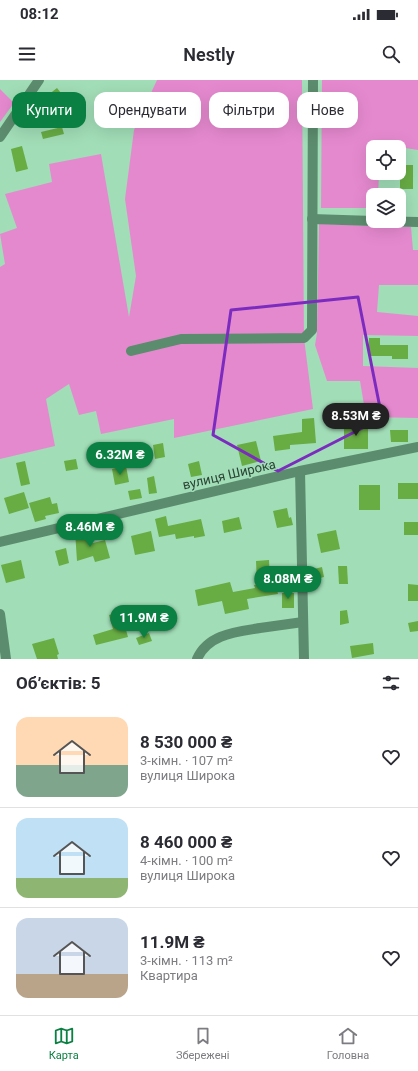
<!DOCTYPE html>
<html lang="uk">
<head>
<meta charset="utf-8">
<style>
	:root { --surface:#fff; --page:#f2f2f3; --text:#2b2b33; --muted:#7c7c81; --line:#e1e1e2; --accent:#0b8043 }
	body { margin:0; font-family:Roboto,sans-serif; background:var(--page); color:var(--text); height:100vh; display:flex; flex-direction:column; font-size:15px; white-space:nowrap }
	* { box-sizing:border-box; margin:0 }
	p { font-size:13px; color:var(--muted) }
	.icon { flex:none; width:22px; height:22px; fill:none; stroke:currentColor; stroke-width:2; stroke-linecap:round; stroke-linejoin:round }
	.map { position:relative; height:579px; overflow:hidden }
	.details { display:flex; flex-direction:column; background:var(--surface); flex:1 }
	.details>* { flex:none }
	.hud { position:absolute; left:12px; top:12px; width:394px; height:36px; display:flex; gap:8px }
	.tools { position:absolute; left:366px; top:60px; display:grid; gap:8px }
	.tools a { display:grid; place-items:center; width:40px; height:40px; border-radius:8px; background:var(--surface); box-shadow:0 4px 16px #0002; font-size:20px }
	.price { position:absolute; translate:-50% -34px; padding:0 9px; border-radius:14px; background:var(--accent); color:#fff; font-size:13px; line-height:26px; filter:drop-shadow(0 1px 2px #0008) }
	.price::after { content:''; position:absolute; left:50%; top:24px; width:12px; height:9px; margin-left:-6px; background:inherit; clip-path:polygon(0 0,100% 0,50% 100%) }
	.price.on { background:#222; color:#fff }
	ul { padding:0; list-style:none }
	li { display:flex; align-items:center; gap:12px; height:100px; padding:0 16px }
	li+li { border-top:1px solid var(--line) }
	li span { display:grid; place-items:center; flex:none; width:112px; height:80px; border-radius:12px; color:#555 }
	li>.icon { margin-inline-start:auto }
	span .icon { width:48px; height:48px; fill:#fffc; stroke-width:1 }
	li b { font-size:17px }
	h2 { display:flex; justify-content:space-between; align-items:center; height:48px; padding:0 16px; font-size:17px }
	.tag { padding:0 14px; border-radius:12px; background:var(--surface); box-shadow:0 4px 16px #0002; font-size:14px; line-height:36px }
	.tag.on { background:var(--accent); color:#fff }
	.status { display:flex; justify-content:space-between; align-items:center; height:28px; padding:0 20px; background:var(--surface); direction:ltr }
	.status svg { height:11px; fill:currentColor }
	header { display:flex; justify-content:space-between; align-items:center; height:52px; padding:0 16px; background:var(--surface); font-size:18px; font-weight:600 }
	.tabs { display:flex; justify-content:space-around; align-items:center; height:56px; border-top:1px solid var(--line); background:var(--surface); font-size:11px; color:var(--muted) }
	.tabs a { display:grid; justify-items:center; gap:2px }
	.tabs .on { color:var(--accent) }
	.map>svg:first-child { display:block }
	.green { fill:#e589cf }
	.building { fill:#68ac44 }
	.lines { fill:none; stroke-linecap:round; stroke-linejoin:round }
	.minor { stroke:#5c8c6e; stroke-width:10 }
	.marked { fill:none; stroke:#7b2cbf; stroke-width:3; stroke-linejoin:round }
	.labels { text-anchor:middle; stroke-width:3; stroke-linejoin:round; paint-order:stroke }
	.street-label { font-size:13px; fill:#2a4333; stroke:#a1ddb7 }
</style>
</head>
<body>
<div class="status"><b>08:12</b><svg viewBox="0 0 49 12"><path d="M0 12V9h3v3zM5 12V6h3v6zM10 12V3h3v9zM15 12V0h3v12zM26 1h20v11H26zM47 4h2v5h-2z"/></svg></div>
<header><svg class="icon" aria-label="menu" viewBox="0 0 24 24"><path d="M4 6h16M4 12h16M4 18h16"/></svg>Nestly<svg class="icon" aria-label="search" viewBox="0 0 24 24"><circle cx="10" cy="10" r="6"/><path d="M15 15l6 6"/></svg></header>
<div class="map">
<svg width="418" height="579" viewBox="0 0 418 579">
	<rect width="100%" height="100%" fill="#a1ddb7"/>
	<g class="green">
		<path d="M 157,0 L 302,0 L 304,258 L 313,329 L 174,358 L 174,339 L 101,354 L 96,331 L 79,335 L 69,304 L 46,319 L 55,366 L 0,379 L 0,187 L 5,184 L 0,154 L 17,148 L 5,114 L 52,102 L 49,84 L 101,74 L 129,237 L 136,196 L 125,119 L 134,50 Z"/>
		<path d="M 322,0 L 418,0 L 418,70 L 399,67 L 379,66 L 373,67 L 373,93 L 379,93 L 378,115 L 373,115 L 373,128 L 321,128 Z"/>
		<path d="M 0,9 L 14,23 L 0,42 Z"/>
		<path d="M 319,144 L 411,147 L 413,170 L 418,170 L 418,205 L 379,205 L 377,232 L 418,236 L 418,256 L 363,255 L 363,286 L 418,288 L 418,338 L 366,337 L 360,301 L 327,301 L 315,265 L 317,253 Z"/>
	</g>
	<g class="building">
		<path d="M 57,8 L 65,18 L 56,26 L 48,15 Z"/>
		<path d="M 62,47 L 64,54 L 43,59 L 41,52 Z"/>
		<path d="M 22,66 L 28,89 L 16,92 L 11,69 Z"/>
		<rect x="400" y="85" width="13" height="24"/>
		<path d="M 369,258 L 380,258 L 380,265 L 408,265 L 408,279 L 392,279 L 392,276 L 369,276 Z"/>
		<path d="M 314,338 L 316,363 L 290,365 L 290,369 L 275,371 L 273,356 L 302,352 L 302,339 Z"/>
		<rect x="344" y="345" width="24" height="24"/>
		<path d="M 390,350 L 408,350 L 408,362 L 391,362 Z"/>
		<path d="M 256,361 L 261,381 L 242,386 L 237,365 Z"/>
		<path d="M 163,363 L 165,377 L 155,379 L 153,365 Z"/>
		<path d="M 76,379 L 78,389 L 66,391 L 64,381 Z"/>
		<path d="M 25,381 L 30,404 L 21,406 L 16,383 Z"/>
		<path d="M 199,381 L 202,395 L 191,397 L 188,384 Z"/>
		<path d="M 126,386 L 129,402 L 115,405 L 112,389 Z"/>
		<path d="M 154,396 L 157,413 L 149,414 L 147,398 Z"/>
		<rect x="398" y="403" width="20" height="16"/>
		<rect x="359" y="405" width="21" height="25"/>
		<path d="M 140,409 L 142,418 L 130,420 L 128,411 Z"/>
		<path d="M 24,412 L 29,428 L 9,434 L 4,418 Z"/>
		<path d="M 50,417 L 52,424 L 57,423 L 59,433 L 45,436 L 46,439 L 35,442 L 29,423 Z"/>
		<path d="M 287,428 L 289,438 L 291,437 L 293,445 L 277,448 L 273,431 Z"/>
		<path d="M 166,436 L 168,446 L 201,439 L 205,456 L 194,458 L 194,456 L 176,459 L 175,454 L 159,457 L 155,439 Z"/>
		<path d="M 239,437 L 242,449 L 224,453 L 222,441 Z"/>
		<rect x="404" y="442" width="14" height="13"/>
		<path d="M 85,449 L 89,464 L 105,460 L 110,478 L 95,482 L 93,476 L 77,481 L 75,451 Z"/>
		<path d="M 336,450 L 340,469 L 321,473 L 317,454 Z"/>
		<path d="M 151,451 L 155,471 L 135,475 L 131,456 Z"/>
		<path d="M 66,468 L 69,483 L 59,486 L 55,471 Z"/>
		<path d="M 21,480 L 25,498 L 6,503 L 1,485 Z"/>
		<path d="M 269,480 L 270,503 L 275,502 L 278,514 L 247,519 L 249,529 L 225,534 L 222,521 L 198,526 L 195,510 L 230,502 L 233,512 L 255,508 L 254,505 L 257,505 L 256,481 Z"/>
		<path d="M 338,486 L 347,486 L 348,504 L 339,504 Z"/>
		<path d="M 322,487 L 324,497 L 312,500 L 310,490 Z"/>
		<path d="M 408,504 L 418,505 L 418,521 L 408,521 Z"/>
		<rect x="282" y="513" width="12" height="15"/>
		<path d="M 347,530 L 349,543 L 340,545 L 340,531 Z"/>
		<path d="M 121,532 L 128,557 L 96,565 L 93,555 L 113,549 L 109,535 Z"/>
		<path d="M 418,541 L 418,551 L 410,552 L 408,543 Z"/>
		<path d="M 149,553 L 152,561 L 139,565 L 136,558 Z"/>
		<path d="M 54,558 L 59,574 L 57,575 L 58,579 L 37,579 L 32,564 Z"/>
		<path d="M 373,563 L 374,574 L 352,578 L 350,566 Z"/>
	</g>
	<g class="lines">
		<g class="minor">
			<path d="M 0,57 L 39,0"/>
			<path d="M 312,139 L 373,141"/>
			<path d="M 373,141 L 418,142"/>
			<path d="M 131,271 L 181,259 L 304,258 L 312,250 L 313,0"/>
			<path d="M 300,391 L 304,579"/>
			<path d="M 0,462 L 300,391 L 418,367"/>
			<path d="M 0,534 L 6,579"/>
			<path d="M 197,579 C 208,554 236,552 260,548 C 274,546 288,544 303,542"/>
		</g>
	</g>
	<path class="marked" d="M 358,217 L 382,338 L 278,391 L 213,355 L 231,230 Z"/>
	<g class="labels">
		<g class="street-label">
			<text transform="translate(229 394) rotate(-13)" y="5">вулиця Широка</text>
		</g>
	</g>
</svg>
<div class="tools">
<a><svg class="icon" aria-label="locate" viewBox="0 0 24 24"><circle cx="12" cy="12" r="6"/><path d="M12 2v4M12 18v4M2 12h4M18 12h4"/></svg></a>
<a><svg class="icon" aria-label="layers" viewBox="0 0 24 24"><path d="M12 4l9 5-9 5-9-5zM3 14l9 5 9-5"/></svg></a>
</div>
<b class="price on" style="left:356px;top:357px">8.53M ₴</b>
<b class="price" style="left:120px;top:396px">6.32M ₴</b>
<b class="price" style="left:90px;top:468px">8.46M ₴</b>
<b class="price" style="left:288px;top:520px">8.08M ₴</b>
<b class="price" style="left:144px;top:559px">11.9M ₴</b>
<div class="hud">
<a class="tag on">Купити</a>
<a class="tag">Орендувати</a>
<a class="tag">Фільтри</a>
<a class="tag">Нове</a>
</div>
</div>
<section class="details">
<h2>Об’єктів: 5<svg class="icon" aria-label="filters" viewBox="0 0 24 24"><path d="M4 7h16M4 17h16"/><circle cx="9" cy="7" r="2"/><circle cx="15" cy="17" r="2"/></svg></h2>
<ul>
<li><span style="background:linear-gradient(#ffd9b3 60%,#7fa58c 0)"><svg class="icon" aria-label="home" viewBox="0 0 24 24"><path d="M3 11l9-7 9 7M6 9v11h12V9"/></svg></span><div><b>8 530 000 ₴</b><p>3-кімн. · 107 m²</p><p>вулиця Широка</p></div><svg class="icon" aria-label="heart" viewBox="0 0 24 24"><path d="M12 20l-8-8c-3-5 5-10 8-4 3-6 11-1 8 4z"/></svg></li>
<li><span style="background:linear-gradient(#bfe0f5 75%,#8fb573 0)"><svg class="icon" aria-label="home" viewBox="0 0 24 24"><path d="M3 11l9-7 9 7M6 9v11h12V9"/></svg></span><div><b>8 460 000 ₴</b><p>4-кімн. · 100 m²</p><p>вулиця Широка</p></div><svg class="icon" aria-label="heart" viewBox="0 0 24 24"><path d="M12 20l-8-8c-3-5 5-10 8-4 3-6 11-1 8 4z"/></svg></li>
<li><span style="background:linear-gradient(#c9d6e8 70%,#b9a48a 0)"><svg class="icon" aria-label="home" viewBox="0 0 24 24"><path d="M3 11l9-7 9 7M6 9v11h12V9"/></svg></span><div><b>11.9M ₴</b><p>3-кімн. · 113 m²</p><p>Квартира</p></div><svg class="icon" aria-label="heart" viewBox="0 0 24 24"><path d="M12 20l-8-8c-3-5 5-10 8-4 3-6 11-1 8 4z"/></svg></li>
</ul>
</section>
<nav class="tabs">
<a class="on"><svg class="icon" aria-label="map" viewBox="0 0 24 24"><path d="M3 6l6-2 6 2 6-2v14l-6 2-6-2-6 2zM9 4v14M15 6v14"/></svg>Карта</a>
<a><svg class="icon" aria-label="saved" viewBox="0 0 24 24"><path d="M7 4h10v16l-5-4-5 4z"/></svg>Збережені</a>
<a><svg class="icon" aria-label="home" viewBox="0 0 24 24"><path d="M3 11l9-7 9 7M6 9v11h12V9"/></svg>Головна</a>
</nav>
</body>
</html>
